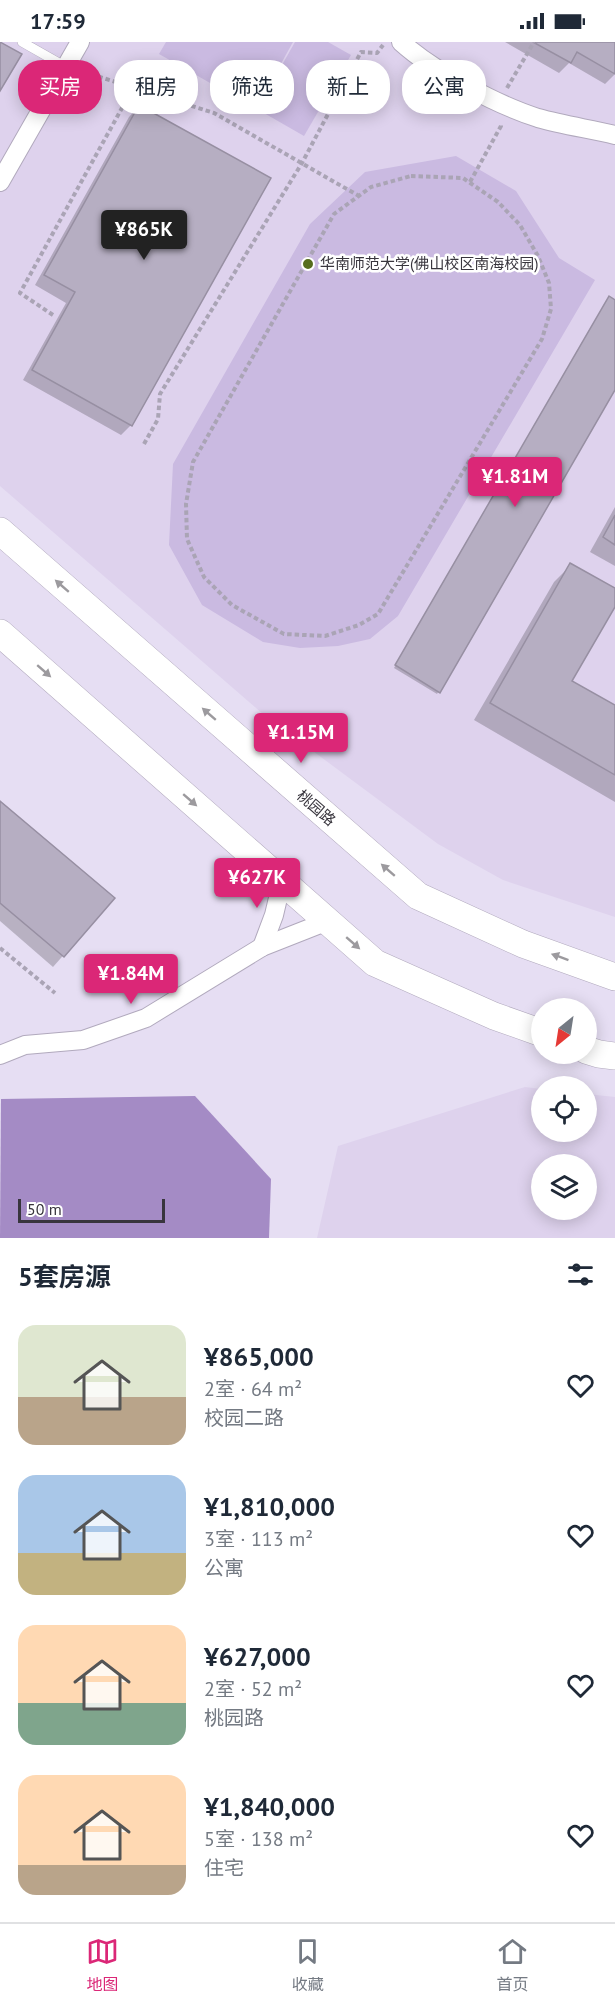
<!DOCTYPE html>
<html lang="zh">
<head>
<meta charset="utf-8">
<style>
	:root { --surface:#fff; --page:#f2f2f3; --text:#1f2937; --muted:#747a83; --line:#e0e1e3; --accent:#db2777 }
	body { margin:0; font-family:"PT Sans","Noto Sans SC",sans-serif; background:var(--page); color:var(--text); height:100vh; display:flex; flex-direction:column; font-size:22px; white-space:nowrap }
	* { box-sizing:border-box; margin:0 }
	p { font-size:20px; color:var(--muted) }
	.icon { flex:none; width:33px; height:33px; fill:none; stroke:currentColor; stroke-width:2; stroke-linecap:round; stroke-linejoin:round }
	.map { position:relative; height:1196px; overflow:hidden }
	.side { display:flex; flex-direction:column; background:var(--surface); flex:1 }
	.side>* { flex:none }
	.guide { position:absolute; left:18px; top:18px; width:579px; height:54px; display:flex; gap:12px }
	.needle { width:39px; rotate:210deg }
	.controls { position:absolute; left:531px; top:956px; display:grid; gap:12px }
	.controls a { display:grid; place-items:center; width:66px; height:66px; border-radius:50%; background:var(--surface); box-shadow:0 3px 15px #0003; font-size:30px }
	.scale { position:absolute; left:18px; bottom:15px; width:147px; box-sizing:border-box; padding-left:6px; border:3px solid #38353d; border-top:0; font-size:16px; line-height:21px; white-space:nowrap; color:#38353d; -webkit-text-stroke:4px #fff; paint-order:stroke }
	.price { position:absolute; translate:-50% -51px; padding:0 14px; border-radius:6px; background:var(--accent); color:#fff; font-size:20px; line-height:39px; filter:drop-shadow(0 2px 3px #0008) }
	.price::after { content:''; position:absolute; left:50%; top:36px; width:18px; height:14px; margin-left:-9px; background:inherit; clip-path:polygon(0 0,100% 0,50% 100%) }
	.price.active { background:#222; color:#fff }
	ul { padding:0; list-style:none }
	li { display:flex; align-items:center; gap:18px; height:150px; padding:0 18px }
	li span { display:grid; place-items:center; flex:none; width:168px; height:120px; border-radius:18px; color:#555 }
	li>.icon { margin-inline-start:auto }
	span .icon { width:72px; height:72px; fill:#fffc; stroke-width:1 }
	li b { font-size:26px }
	h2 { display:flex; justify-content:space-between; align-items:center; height:72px; padding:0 18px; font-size:26px }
	.pill { padding:0 21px; border-radius:24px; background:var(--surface); box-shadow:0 3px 15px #0003; font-size:21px; line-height:54px }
	.pill.active { background:var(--accent); color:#fff }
	.status { display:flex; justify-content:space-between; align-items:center; height:42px; padding:0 30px; background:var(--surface); direction:ltr }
	.status svg { height:16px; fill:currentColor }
	.menu { display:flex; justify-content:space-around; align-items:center; height:84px; border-top:2px solid var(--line); background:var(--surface); font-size:16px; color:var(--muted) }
	.menu a { display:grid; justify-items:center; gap:3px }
	.menu .active { color:var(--accent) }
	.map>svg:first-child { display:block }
	.built { fill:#ded2ed; fill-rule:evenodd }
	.green { fill:#cabae1 }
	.water { fill:#a48bc5 }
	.shadow { fill:#0003 }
	.building { fill:#b6aec2; stroke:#978fa2; stroke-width:1.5 }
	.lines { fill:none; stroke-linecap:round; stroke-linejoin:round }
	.service-casing { stroke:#b1a9bd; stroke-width:10 }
	.minor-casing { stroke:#b1a9bd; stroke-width:20 }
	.secondary-casing { stroke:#b1a9bd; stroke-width:28 }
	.path { stroke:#aaa4b5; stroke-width:4; stroke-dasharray:4.5 3; stroke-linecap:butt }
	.service { stroke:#fff; stroke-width:9 }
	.minor { stroke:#fff; stroke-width:18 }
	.secondary { stroke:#fff; stroke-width:27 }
	.oneway { fill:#9c9a9e }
	.poi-dot { fill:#566d1e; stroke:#fff; stroke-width:2 }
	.labels { text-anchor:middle; stroke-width:5; stroke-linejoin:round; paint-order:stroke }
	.poi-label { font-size:15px; fill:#38353d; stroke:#fff; text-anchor:start }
	.street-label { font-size:15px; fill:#38353d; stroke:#fff }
</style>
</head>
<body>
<div class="status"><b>17:59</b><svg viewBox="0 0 49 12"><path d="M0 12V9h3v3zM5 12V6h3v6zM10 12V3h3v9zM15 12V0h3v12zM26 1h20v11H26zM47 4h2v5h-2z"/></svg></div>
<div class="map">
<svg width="615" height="1196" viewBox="0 0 615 1196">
	<rect width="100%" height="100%" fill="#e6def3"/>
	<g class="built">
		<path d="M 0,0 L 615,0 L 615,875 L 503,838 L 438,802 L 263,672 L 0,444 Z"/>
		<path d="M 525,1045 L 541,1047 L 542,1089 L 586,1089 L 587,1052 L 615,1055 L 615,1196 L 317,1196 L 338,1104 ZM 542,1122 L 586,1122 L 586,1167 L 542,1167 Z"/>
	</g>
	<g class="green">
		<path d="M 166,0 L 293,0 L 256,67 L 159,12 Z"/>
		<path d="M 295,0 L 328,0 L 351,13 L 304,94 L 257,67 Z"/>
		<path d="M 456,114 L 516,149 L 559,216 L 595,238 L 398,574 L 370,597 L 338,604 L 300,606 L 263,600 L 202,563 L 169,503 L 173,422 L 310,182 L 365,130 Z"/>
	</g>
	<path class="water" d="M 195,1054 L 271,1137 L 269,1196 L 0,1196 L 1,1057 Z"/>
	<g class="shadow">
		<path d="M 505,0 L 615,0 L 615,32 L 605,42 L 569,21 L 559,31 Z"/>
		<path d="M 139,64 L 131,383 L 121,393 L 23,338 L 66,261 L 35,243 L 129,75 Z"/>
		<path d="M 607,258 L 615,259 L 615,345 L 437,652 L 394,626 Z"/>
		<path d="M 615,465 L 615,524 L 590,510 Z"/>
		<path d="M 571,523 L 615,548 L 615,562 L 570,639 L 615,665 L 615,760 L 474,678 L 554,540 Z"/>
		<path d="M 0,761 L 113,857 L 53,925 L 0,879 Z"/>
	</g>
	<g class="building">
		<path d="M 0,0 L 22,12 L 0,49 Z"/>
		<path d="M 533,0 L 615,0 L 615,32 L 577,10 L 571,21 Z"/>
		<path d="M 139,63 L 271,136 L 132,384 L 32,328 L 75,250 L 44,233 Z"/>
		<path d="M 609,254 L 615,258 L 615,348 L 440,651 L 395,623 Z"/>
		<path d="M 615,473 L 615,503 L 603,495 Z"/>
		<path d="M 570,521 L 615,546 L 615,565 L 572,639 L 615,663 L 615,733 L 490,661 Z"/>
		<path d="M 0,759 L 115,856 L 64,915 L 0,861 Z"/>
	</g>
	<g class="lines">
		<g class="service-casing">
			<path id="service" d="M 22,0 L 66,25"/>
		</g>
		<g class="minor-casing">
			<g id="minor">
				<path d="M 401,0 C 433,29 497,63 538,76 C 563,83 590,87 615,93"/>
				<path d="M 0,140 L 80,0"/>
				<path d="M 262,905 L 274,873 L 282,839"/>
				<path d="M 0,1013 L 25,1003 L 83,998 L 146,976 L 262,905 L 328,879"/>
			</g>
		</g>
		<g class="secondary-casing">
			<g id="secondary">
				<path d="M 0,489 L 418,854 L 523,902 L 615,935"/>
				<path d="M 0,591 L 375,921 L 494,974 L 542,991"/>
				<path d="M 586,1008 L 599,1012 L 615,1014"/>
			</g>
		</g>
		<g class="path">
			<path d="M 84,30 L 214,71 L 359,154"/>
			<path d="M 507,46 L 534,0"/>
			<path d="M 411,134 L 463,136 L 498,160 L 520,183 L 538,214 L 549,241 L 551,267 L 542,297 L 378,572 L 359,583 L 325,594 L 284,592 L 232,563 L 204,535 L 187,497 L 186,462 L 193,420 L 334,172 L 371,145 Z"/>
			<path d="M 470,140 L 501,84 L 501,81"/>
			<path d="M 53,273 L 20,251 L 133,46"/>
			<path d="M 144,402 L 158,377 L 160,352 L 302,121 L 361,10 L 377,11 L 383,3"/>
			<path d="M 0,906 L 55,951"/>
		</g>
		<use href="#service" class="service"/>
		<use href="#minor" class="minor"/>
		<use href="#secondary" class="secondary"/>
	</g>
	<defs><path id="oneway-solid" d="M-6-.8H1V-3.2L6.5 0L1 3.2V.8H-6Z" transform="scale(1.5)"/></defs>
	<g class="oneway">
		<use href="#oneway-solid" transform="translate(62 544) rotate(-139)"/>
		<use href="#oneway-solid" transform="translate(44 629) rotate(41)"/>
		<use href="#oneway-solid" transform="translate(209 672) rotate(-139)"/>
		<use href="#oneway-solid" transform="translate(190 758) rotate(41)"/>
		<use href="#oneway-solid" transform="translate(388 828) rotate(-139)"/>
		<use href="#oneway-solid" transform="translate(353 901) rotate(41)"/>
		<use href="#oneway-solid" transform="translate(560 915) rotate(-160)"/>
	</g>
	<circle class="poi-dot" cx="308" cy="222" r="6"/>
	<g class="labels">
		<g class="poi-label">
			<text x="320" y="227">华南师范大学(佛山校区南海校园)</text>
		</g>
		<g class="street-label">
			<text transform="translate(316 766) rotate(41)" y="5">桃园路</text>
		</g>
	</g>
</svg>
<div class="controls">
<a><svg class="needle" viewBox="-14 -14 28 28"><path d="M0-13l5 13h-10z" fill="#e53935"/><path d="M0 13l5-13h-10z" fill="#747a83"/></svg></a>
<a><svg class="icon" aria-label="locate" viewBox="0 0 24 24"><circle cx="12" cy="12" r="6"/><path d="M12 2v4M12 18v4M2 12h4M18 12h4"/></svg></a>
<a><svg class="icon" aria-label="layers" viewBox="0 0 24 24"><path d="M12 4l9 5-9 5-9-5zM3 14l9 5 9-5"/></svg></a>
</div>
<div class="scale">50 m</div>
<b class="price active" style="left:144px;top:219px">¥865K</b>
<b class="price" style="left:515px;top:466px">¥1.81M</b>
<b class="price" style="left:301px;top:722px">¥1.15M</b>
<b class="price" style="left:257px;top:867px">¥627K</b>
<b class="price" style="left:131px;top:963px">¥1.84M</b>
<div class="guide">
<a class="pill active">买房</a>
<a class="pill">租房</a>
<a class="pill">筛选</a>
<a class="pill">新上</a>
<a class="pill">公寓</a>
</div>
</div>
<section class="side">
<h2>5套房源<svg class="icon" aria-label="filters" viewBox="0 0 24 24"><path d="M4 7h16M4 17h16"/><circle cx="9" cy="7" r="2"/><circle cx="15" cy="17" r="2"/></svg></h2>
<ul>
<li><span style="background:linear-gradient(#dfe7d0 60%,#b9a48a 0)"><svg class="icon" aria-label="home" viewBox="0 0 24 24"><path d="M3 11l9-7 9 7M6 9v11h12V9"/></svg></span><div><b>¥865,000</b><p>2室 · 64 m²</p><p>校园二路</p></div><svg class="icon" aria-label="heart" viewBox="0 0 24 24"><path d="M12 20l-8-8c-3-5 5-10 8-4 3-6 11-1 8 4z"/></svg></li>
<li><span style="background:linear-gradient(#a9c7e8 65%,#c2b280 0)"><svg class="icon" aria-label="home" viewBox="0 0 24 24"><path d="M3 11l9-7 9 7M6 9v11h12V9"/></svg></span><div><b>¥1,810,000</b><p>3室 · 113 m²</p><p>公寓</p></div><svg class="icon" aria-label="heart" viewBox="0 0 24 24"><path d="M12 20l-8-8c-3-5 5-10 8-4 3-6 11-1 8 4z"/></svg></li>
<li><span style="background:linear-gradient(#ffd9b3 65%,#7fa58c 0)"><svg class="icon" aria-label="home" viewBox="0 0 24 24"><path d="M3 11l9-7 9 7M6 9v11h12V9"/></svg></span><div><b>¥627,000</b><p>2室 · 52 m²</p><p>桃园路</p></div><svg class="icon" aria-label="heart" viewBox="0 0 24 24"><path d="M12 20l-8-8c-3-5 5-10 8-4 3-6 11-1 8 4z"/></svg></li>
<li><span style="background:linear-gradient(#ffd9b3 75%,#b9a48a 0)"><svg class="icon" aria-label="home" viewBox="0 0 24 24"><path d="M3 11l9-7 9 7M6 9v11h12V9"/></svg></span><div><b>¥1,840,000</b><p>5室 · 138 m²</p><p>住宅</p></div><svg class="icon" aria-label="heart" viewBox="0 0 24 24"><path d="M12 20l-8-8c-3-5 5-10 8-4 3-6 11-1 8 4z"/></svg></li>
</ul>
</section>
<nav class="menu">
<a class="active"><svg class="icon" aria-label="map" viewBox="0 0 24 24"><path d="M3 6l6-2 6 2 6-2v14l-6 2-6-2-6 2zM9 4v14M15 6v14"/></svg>地图</a>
<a><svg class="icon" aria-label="saved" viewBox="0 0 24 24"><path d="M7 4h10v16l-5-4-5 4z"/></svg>收藏</a>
<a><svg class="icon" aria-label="home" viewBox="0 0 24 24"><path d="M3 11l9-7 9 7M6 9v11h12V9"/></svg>首页</a>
</nav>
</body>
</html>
